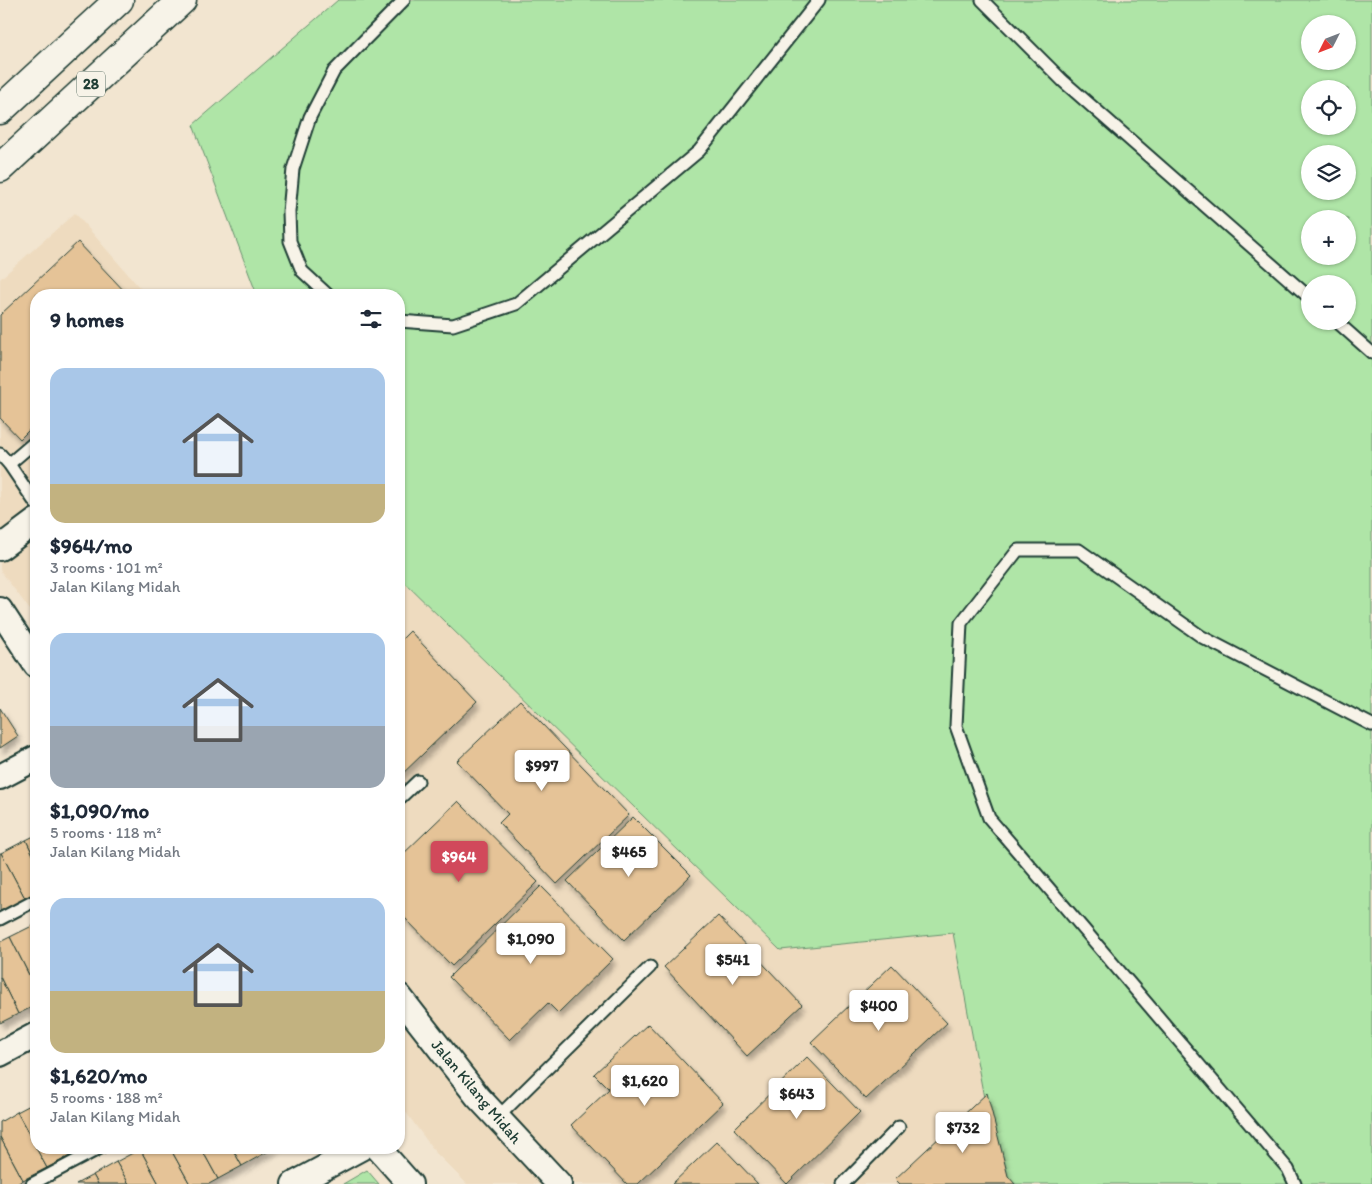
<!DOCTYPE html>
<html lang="en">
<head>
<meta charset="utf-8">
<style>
	:root { --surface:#fff; --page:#f2f2f3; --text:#1f2937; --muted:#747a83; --accent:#d1495b }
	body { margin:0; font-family:Itim,sans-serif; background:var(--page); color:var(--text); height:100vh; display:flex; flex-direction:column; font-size:19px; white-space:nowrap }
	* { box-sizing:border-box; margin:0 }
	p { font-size:16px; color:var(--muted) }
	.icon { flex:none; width:28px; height:28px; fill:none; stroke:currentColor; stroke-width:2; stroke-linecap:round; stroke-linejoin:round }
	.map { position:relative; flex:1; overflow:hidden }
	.sheet { position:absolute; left:30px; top:289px; width:375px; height:865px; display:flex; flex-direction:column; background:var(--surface); border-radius:20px; box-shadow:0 1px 4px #0004 }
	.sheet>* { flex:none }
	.needle { width:32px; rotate:228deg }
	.tools { position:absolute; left:1301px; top:15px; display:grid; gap:10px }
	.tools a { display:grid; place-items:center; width:55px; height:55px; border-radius:50%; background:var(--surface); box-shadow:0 1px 4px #0004; font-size:25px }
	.price { position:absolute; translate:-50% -42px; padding:0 11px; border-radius:5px; background:#fff; color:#222; font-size:16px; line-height:32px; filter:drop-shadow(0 1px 2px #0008) }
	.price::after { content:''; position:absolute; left:50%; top:30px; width:15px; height:11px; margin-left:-8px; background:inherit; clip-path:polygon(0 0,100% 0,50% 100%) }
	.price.selected { background:var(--accent); color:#fff }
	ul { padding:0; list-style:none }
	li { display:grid; align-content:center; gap:10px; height:265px; padding:0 20px }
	li span { display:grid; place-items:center; height:155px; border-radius:15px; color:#555 }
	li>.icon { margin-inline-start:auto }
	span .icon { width:90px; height:90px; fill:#fffc; stroke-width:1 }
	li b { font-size:21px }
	h2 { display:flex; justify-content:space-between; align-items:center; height:60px; padding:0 20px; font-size:21px }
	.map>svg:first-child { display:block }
	.built { fill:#eedbbf }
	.green { fill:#afe5a7; stroke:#67916e; fill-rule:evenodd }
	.building { fill:#e5c397; stroke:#1f3d34; filter:url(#shadow) }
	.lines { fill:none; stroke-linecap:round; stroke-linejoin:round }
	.lane-casing { stroke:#1f3d34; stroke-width:15 }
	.street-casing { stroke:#1f3d34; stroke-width:28 }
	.highway-casing { stroke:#1f3d34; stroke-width:31 }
	.lane { stroke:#f7f3e8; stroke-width:11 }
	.street { stroke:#f7f3e8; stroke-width:24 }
	.highway { stroke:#f7f3e8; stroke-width:28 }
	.labels { text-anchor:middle; stroke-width:4; stroke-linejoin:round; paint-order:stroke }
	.shield { fill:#f7f3e8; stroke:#60746a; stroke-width:1 }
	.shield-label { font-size:15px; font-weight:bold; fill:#1f3d34 }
	.street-label { font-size:16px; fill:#1f3d34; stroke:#f7f3e8 }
</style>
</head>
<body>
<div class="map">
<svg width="1372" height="1184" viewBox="0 0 1372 1184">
	<defs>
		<filter id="shadow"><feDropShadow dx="3" dy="5.5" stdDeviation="2.5" flood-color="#0004"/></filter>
	</defs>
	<rect width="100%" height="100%" fill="#f2e5d0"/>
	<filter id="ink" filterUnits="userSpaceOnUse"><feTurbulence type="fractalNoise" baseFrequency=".02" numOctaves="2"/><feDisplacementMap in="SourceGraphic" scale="10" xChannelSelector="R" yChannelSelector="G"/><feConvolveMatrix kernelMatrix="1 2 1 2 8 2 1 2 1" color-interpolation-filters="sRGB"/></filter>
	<g filter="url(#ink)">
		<g class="built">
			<path d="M 75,213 L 146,295 L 36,295 L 36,618 L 0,570 L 0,279 Z"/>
			<path d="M 399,577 L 780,950 L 953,933 L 997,1166 L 1012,1184 L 467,1184 L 436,1153 L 399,1103 Z"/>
		</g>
		<g class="green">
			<path d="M 338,0 L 1372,0 L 1372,1184 L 1012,1184 L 997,1167 L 953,933 L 780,950 L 399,577 L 399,295 L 257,295 L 193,125 ZM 1310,24 L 1348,24 L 1348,61 L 1310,61 ZM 1310,89 L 1348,89 L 1348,126 L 1310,126 ZM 1310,154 L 1348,154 L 1348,191 L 1310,191 ZM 1310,219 L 1348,219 L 1348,256 L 1310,256 ZM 1310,284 L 1348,284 L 1348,321 L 1310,321 Z"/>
			<path d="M 367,1170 L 379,1184 L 343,1184 Z"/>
		</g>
		<g class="building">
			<path d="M 78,242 L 128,295 L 36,295 L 36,423 L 20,439 L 0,418 L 0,315 Z"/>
			<path d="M 410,631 L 477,702 L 399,777 L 399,642 Z"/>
			<path d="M 520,701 L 629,815 L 557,884 L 499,823 L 508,814 L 457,761 Z"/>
			<path d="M 0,708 L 18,736 L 0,748 Z"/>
			<path d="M 458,801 L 538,882 L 452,966 L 399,912 L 399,858 Z"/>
			<path d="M 633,817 L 691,875 L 624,940 L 567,881 Z"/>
			<path d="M 36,835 L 36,861 L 26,840 Z"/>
			<path d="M 26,840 L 36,861 L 36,895 L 26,900 L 1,853 Z"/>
			<path d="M 0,853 L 1,853 L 26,900 L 2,913 L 0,910 Z"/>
			<path d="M 541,886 L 613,959 L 558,1013 L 548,1003 L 510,1040 L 449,977 Z"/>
			<path d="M 718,916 L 802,1005 L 747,1056 L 664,967 Z"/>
			<path d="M 34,925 L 36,929 L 36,989 L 10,937 Z"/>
			<path d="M 10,937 L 36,989 L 36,1005 L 18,1014 L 0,977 L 0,942 Z"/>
			<path d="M 892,965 L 947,1023 L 866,1099 L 811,1042 Z"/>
			<path d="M 0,977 L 18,1014 L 0,1023 Z"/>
			<path d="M 648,1024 L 723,1103 L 638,1184 L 627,1184 L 571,1125 L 609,1089 L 594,1074 Z"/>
			<path d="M 807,1057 L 860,1112 L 787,1184 L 734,1129 Z"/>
			<path d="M 987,1093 L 1008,1176 L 1015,1184 L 900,1184 L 895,1179 Z"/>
			<path d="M 36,1102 L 36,1147 L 17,1112 Z"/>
			<path d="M 17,1112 L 47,1168 L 23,1180 L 0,1137 L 0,1122 Z"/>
			<path d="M 0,1137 L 23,1180 L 17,1184 L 0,1184 Z"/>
			<path d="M 717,1141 L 758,1184 L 672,1184 Z"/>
			<path d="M 36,1148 L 67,1148 L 72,1155 L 47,1168 Z"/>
			<path d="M 67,1148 L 86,1148 L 72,1155 Z"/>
			<path d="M 143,1148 L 170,1148 L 190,1184 L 159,1184 L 140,1149 Z"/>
			<path d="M 170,1148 L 201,1148 L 218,1179 L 209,1184 L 190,1184 Z"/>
			<path d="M 201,1148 L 232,1148 L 242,1166 L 218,1179 Z"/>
			<path d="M 232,1148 L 262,1148 L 265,1153 L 242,1166 Z"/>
			<path d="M 262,1148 L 276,1148 L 265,1153 Z"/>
			<path d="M 140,1149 L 159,1184 L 129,1184 L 116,1162 Z"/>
			<path d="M 116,1162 L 129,1184 L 98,1184 L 93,1175 Z"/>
			<path d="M 93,1175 L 98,1184 L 76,1184 Z"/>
		</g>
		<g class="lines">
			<g class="lane-casing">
				<g id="lane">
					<path d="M 982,0 L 1063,81 L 1310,298"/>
					<path d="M 328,295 L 302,271 L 290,241 L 289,212 L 293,169 L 310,117 L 334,71 L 404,0"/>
					<path d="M 399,321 L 453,325 L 516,304 L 699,151 L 819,0"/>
					<path d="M 1336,321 L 1372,353"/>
					<path d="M 0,454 L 9,464 L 36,504"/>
					<path d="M 9,464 L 36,441"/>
					<path d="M 399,799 L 418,781"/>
					<path d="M 0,919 L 36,900"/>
					<path d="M 497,1118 L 650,967"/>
					<path d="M 32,1184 L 100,1148"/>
					<path d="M 843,1184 L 899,1127"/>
					<path d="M 1295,1184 L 1288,1169 L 989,818 L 956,726 L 961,623 L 1018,550 L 1079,550 L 1202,637 L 1372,725"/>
				</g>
			</g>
			<g class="street-casing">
				<g id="street">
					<path d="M 0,548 L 36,521"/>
					<path d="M 0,610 L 36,665"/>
					<path d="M 0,777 L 36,758"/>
					<path d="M 399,996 L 478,1097 L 559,1184"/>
					<path d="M 0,1054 L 36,1035"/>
					<path d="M 378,1148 L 410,1184"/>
					<path d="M 294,1184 L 361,1148"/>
				</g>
			</g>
			<g class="highway-casing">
				<g id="highway">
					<path d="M 0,110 L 119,0"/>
					<path d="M 0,168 L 182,0"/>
				</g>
			</g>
			<use href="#lane" class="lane"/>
			<use href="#street" class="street"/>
			<use href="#highway" class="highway"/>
		</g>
	</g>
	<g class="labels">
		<rect class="shield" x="77" y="71.5" width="28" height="25" rx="4"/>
		<g class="shield-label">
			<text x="91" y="89">28</text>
		</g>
		<g class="street-label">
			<text transform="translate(477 1091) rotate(50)" y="6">Jalan Kilang Midah</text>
		</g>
	</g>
</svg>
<div class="tools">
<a><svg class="needle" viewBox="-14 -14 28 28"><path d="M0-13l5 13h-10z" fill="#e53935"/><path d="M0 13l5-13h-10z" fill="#747a83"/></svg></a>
<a><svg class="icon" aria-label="locate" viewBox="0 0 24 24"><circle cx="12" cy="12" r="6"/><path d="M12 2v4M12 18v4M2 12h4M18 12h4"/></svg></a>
<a><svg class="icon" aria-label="layers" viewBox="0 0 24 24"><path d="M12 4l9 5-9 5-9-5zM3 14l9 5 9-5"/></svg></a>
<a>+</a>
<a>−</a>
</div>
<b class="price" style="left:542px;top:792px">$997</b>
<b class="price" style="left:629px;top:878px">$465</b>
<b class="price selected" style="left:459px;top:883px">$964</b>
<b class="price" style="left:531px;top:965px">$1,090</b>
<b class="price" style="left:733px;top:986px">$541</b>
<b class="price" style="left:879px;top:1032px">$400</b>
<b class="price" style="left:645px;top:1107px">$1,620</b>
<b class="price" style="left:797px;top:1120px">$643</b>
<b class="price" style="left:963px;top:1154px">$732</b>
<section class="sheet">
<h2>9 homes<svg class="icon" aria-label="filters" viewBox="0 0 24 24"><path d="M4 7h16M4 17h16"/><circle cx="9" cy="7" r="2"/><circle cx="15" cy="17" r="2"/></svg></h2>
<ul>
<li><span style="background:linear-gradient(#a9c7e8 75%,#c2b280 0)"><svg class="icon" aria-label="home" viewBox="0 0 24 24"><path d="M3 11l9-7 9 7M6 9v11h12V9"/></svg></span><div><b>$964/mo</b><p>3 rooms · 101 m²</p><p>Jalan Kilang Midah</p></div></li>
<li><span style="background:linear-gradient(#a9c7e8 60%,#9aa5b1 0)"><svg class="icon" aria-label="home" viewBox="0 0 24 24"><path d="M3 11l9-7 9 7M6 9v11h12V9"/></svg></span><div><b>$1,090/mo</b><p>5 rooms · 118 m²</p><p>Jalan Kilang Midah</p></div></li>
<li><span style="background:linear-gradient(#a9c7e8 60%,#c2b280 0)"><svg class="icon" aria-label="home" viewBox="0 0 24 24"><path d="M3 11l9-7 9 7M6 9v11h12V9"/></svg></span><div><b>$1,620/mo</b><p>5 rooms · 188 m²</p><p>Jalan Kilang Midah</p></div></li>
</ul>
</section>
</div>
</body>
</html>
